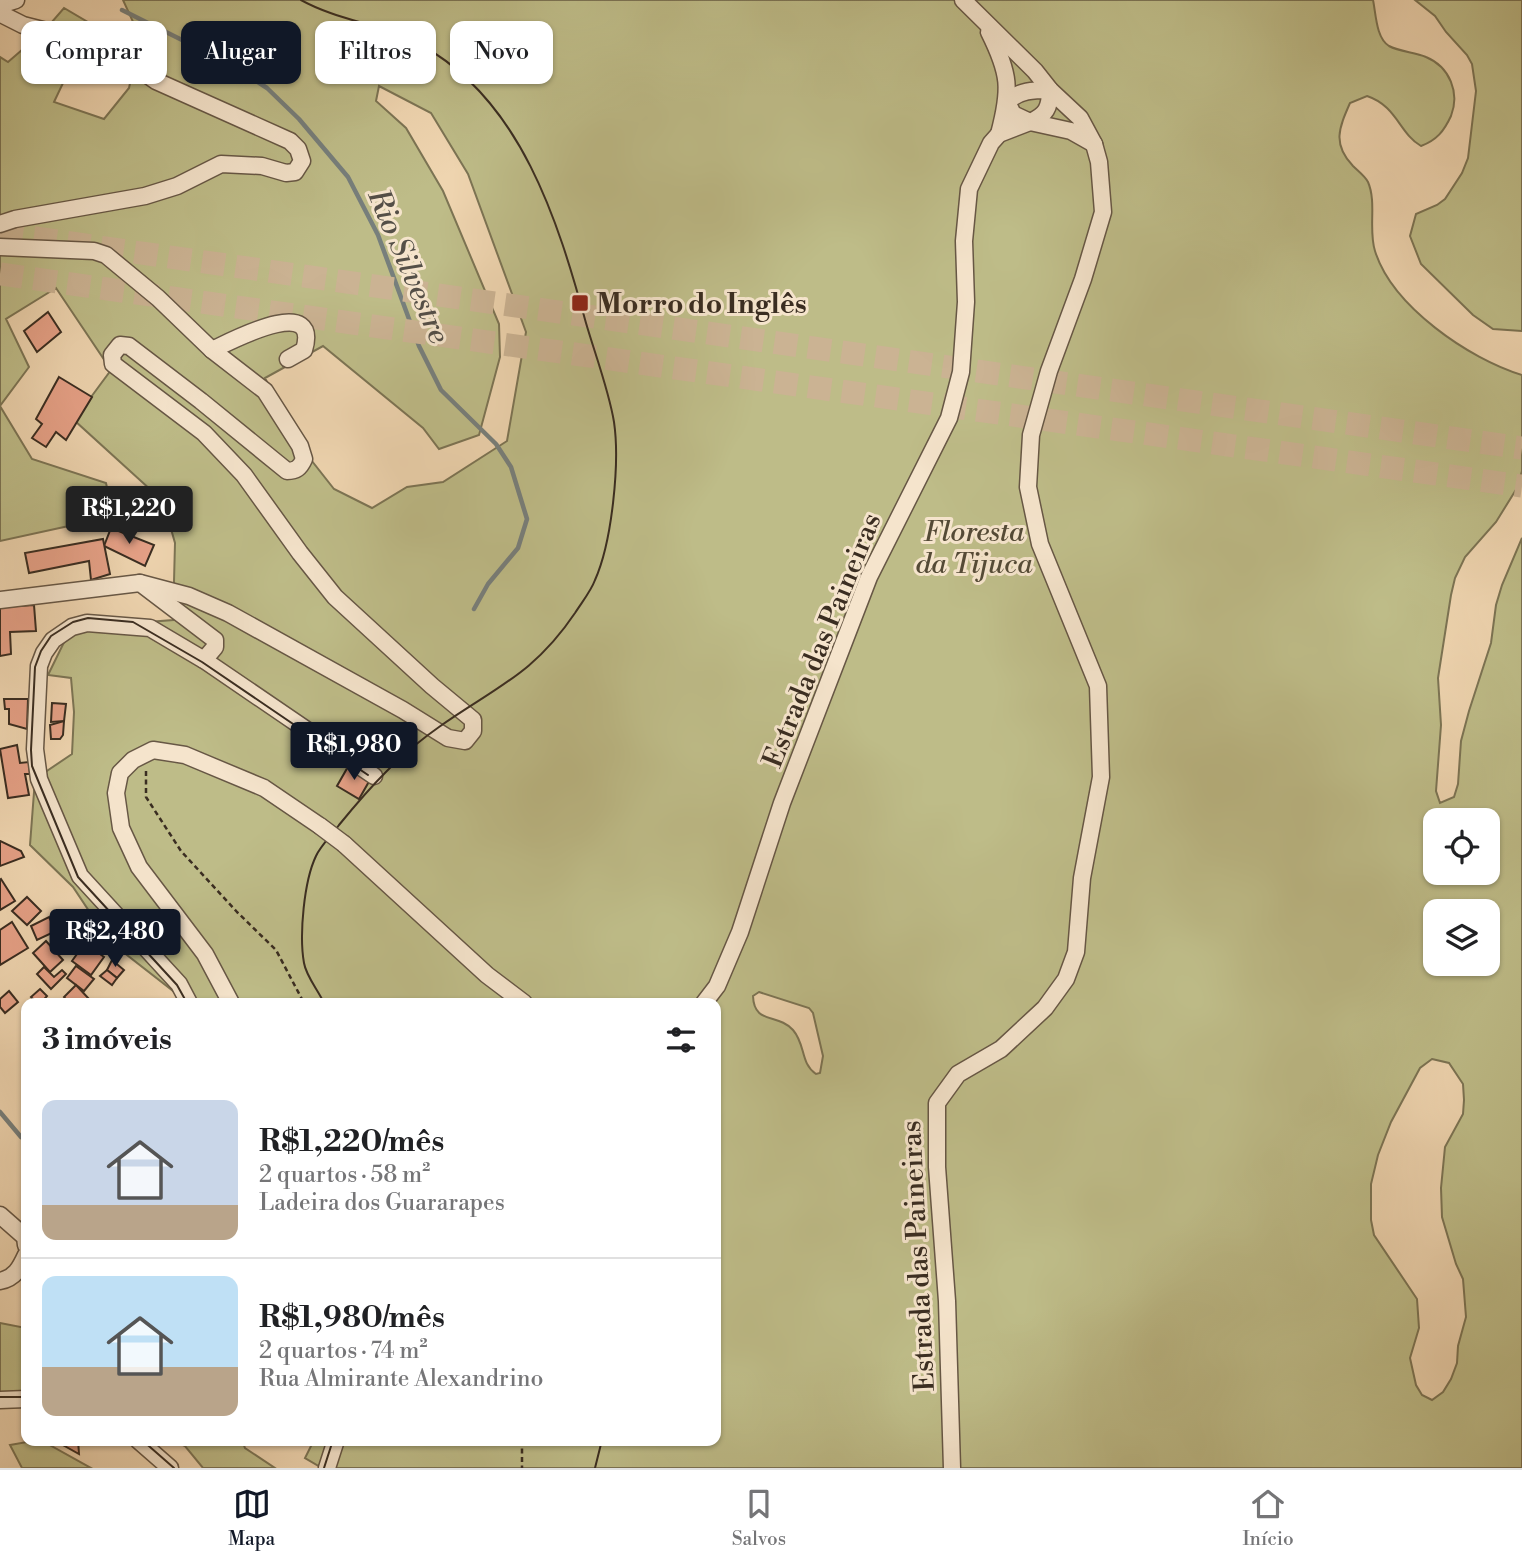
<!DOCTYPE html>
<html lang="pt">
<head>
<meta charset="utf-8">
<style>
	:root { --surface:#fff; --page:#f6f6f6; --text:#202124; --muted:#757577; --line:#e0e0e0; --accent:#111827 }
	body { margin:0; font-family:"Libre Bodoni",serif; background:var(--page); color:var(--text); height:100vh; display:flex; flex-direction:column; font-size:26px; white-space:nowrap }
	* { box-sizing:border-box; margin:0 }
	p { font-size:23px; color:var(--muted) }
	.icon { flex:none; width:38px; height:38px; fill:none; stroke:currentColor; stroke-width:2; stroke-linecap:round; stroke-linejoin:round }
	.map { position:relative; flex:1; overflow:hidden }
	.sheet { position:absolute; left:21px; top:998px; width:700px; height:448px; display:flex; flex-direction:column; background:var(--surface); border-radius:14px; box-shadow:0 2px 5px #0004 }
	.sheet>* { flex:none }
	.guide { position:absolute; left:21px; top:21px; width:700px; height:63px; display:flex; gap:14px }
	.controls { position:absolute; left:1423px; top:808px; display:grid; gap:14px }
	.controls a { display:grid; place-items:center; width:77px; height:77px; border-radius:14px; background:var(--surface); box-shadow:0 2px 5px #0004; font-size:35px }
	.price { position:absolute; translate:-50% -60px; padding:0 16px; border-radius:7px; background:var(--accent); color:#fff; font-size:23px; line-height:46px; filter:drop-shadow(0 2px 4px #0008) }
	.price::after { content:''; position:absolute; left:50%; top:42px; width:21px; height:16px; margin-left:-10px; background:inherit; clip-path:polygon(0 0,100% 0,50% 100%) }
	.price.on { background:#222; color:#fff }
	ul { padding:0; list-style:none }
	li { display:flex; align-items:center; gap:21px; height:175px; padding:0 21px }
	li+li { border-top:2px solid var(--line) }
	li span { display:grid; place-items:center; flex:none; width:196px; height:140px; border-radius:14px; color:#555 }
	li>.icon { margin-inline-start:auto }
	span .icon { width:84px; height:84px; fill:#fffc; stroke-width:1 }
	li b { font-size:30px }
	h2 { display:flex; justify-content:space-between; align-items:center; height:84px; padding:0 21px; font-size:30px }
	.pill { padding:0 24px; border-radius:14px; background:var(--surface); box-shadow:0 2px 5px #0004; font-size:24px; line-height:63px }
	.pill.on { background:var(--accent); color:#fff }
	.dock { display:flex; justify-content:space-around; align-items:center; height:98px; border-top:2px solid var(--line); background:var(--surface); font-size:19px; color:var(--muted) }
	.dock a { display:grid; justify-items:center; gap:4px }
	.dock .on { color:var(--accent) }
	.map>svg:first-child { display:block }
	.green { fill:#bebc88; stroke:#7c7454; stroke-width:2; fill-rule:evenodd }
	.lines { fill:none; stroke-linecap:round; stroke-linejoin:round }
	.stream { stroke:#777f7c; stroke-width:4.5 }
	.building { fill:#e6a187; stroke:#3a2d21; stroke-width:2 }
	.highway-tunnel { stroke:#cbb393; stroke-width:23; stroke-dasharray:23 11; stroke-linecap:butt }
	.minor-casing { stroke:#675745; stroke-width:19 }
	.path { stroke:#3a2d21; stroke-width:2.5; stroke-dasharray:5 3.5; stroke-linecap:butt }
	.minor { stroke:#f5e4cc; stroke-width:16 }
	.tram { stroke:#3a2d21; stroke-width:2 }
	.minor-bridge-casing { stroke:#675745; stroke-width:19; stroke-linecap:butt }
	.minor-bridge { stroke:#f5e4cc; stroke-width:16 }
	.poi-dot { fill:#8f2418; stroke:#f5e4cc; stroke-width:2.5 }
	.labels { text-anchor:middle; stroke-width:6; stroke-linejoin:round; paint-order:stroke }
	.poi-label { font-size:28px; font-weight:bold; fill:#3a2d21; stroke:#f5e4cc; text-anchor:start }
	.park-label { font-size:28px; font-style:italic; fill:#544a36; stroke:#f5e4cc }
	.street-label { font-size:28px; fill:#3a2d21; stroke:#f5e4cc }
	.water-label { font-size:30px; font-style:italic; fill:#544f47; stroke:#f5e4cc }
</style>
</head>
<body>
<div class="map">
<svg width="1522" height="1468" viewBox="0 0 1522 1468">
	<rect width="100%" height="100%" fill="#efd5b0"/>
	<filter id="stains"><feTurbulence type="fractalNoise" baseFrequency=".00286" numOctaves="4"/><feColorMatrix values="0 0 0 0 .2 0 0 0 0 .09 0 0 0 0 .02 0 0 0 .5 -.17"/></filter>
	<radialGradient id="worn" r=".72"><stop offset=".6" stop-color="#630" stop-opacity="0"/><stop offset="1" stop-color="#630" stop-opacity=".3"/></radialGradient>
	<g class="green">
		<path d="M 123,0 L 1373,0 C 1376,14 1376,38 1389,46 C 1400,52 1415,52 1426,57 C 1450,67 1460,93 1451,116 C 1444,131 1437,140 1421,146 C 1399,133 1397,106 1367,96 L 1350,103 C 1339,128 1332,144 1353,166 C 1358,171 1365,176 1368,182 C 1377,203 1368,229 1375,251 C 1392,306 1469,359 1522,375 L 1522,471 L 1517,488 L 1496,522 L 1465,557 L 1455,578 L 1451,595 L 1438,678 L 1441,725 L 1436,791 L 1440,803 L 1454,797 L 1458,784 L 1461,741 L 1469,711 L 1491,643 L 1496,605 L 1502,585 L 1522,538 L 1522,1468 L 322,1468 L 305,1458 L 314,1440 L 716,1440 L 716,1003 L 185,1003 L 182,998 L 109,941 L 73,887 L 30,845 L 35,779 L 72,754 L 74,712 L 71,678 L 48,675 L 71,628 L 173,620 L 175,543 L 163,501 L 74,420 L 111,370 L 56,288 L 6,319 L 29,367 L 0,406 L 32,459 L 106,483 L 111,506 L 87,522 L 0,541 L 0,57 L 8,62 L 45,30 L 64,8 L 91,24 L 54,102 L 104,119 L 129,88 L 140,37 ZM 379,86 L 431,113 L 468,174 L 526,332 L 507,441 L 443,482 L 407,487 L 372,508 L 334,489 L 297,442 L 265,378 L 323,346 L 423,428 L 439,449 L 479,435 L 500,357 L 499,324 L 443,191 L 406,128 L 376,101 ZM 1435,821 L 1488,821 L 1488,873 L 1435,873 ZM 1435,912 L 1488,912 L 1488,964 L 1435,964 ZM 759,992 L 809,1008 L 813,1013 L 823,1056 L 820,1073 L 816,1074 C 800,1063 806,1045 793,1030 C 778,1013 754,1025 753,996 ZM 1432,1059 L 1449,1063 L 1463,1084 L 1464,1100 L 1463,1114 L 1445,1147 L 1441,1188 L 1442,1217 L 1456,1264 L 1463,1279 L 1466,1317 L 1458,1346 L 1457,1363 L 1451,1379 L 1443,1392 L 1432,1400 L 1422,1395 L 1416,1385 L 1410,1358 L 1419,1328 L 1417,1299 L 1374,1235 L 1371,1220 L 1371,1184 L 1378,1155 L 1391,1122 L 1420,1068 Z"/>
		<path d="M 1415,0 L 1522,0 L 1522,331 L 1493,329 L 1473,315 L 1421,264 L 1410,236 L 1416,214 L 1437,205 L 1445,199 L 1462,173 L 1468,158 L 1476,91 L 1472,64 L 1467,55 L 1446,32 L 1435,16 Z"/>
		<path d="M 0,1323 L 26,1328 L 26,1393 L 0,1394 Z"/>
		<path d="M 172,1440 L 242,1440 L 245,1448 L 275,1468 L 203,1468 L 185,1446 Z"/>
		<path d="M 27,1442 L 46,1443 L 91,1468 L 22,1468 L 10,1445 Z"/>
	</g>
	<g class="lines">
		<g class="stream">
			<path d="M 122,10 L 232,65 L 267,88 L 299,119 L 348,177 L 378,235 L 419,346 L 441,390 L 496,444 L 511,467 L 527,519 L 518,548 L 488,584 L 474,609"/>
			<path d="M 0,1112 L 21,1137"/>
		</g>
	</g>
	<g class="building">
		<path d="M 48,312 L 61,332 L 37,352 L 24,331 Z"/>
		<path d="M 59,377 L 92,397 L 66,440 L 56,432 L 46,447 L 32,438 L 42,424 L 36,419 Z"/>
		<path d="M 111,528 L 154,545 L 145,566 L 104,546 Z"/>
		<path d="M 103,539 L 110,574 L 91,580 L 89,561 L 29,573 L 25,553 Z"/>
		<path d="M 34,605 L 36,631 L 10,632 L 11,654 L 0,656 L 0,607 Z"/>
		<path d="M 4,699 L 28,699 L 27,729 L 9,724 L 9,709 L 5,709 Z"/>
		<path d="M 52,703 L 66,704 L 64,721 L 51,722 Z"/>
		<path d="M 64,721 L 63,735 L 60,739 L 51,739 L 50,725 Z"/>
		<path d="M 17,745 L 20,763 L 29,762 L 30,774 L 25,774 L 29,795 L 8,798 L 0,749 Z"/>
		<path d="M 349,765 L 371,778 L 359,799 L 337,786 Z"/>
		<path d="M 0,841 L 21,851 L 24,857 L 0,866 Z"/>
		<path d="M 1,879 L 15,901 L 0,910 L 0,880 Z"/>
		<path d="M 27,897 L 41,911 L 27,925 L 12,911 Z"/>
		<path d="M 49,917 L 56,931 L 37,940 L 31,926 Z"/>
		<path d="M 12,922 L 28,948 L 0,965 L 0,930 Z"/>
		<path d="M 96,930 L 109,941 L 102,947 L 93,942 L 89,935 Z"/>
		<path d="M 46,941 L 63,960 L 50,972 L 33,953 Z"/>
		<path d="M 85,943 L 104,957 L 91,975 L 72,961 Z"/>
		<path d="M 112,960 L 124,970 L 117,978 L 107,970 Z"/>
		<path d="M 76,966 L 94,979 L 84,991 L 67,978 Z"/>
		<path d="M 44,967 L 54,977 L 62,970 L 66,974 L 51,989 L 37,974 Z"/>
		<path d="M 107,970 L 117,978 L 112,985 L 100,976 Z"/>
		<path d="M 76,985 L 89,999 L 85,1003 L 69,1003 L 64,997 Z"/>
		<path d="M 40,989 L 47,996 L 41,1003 L 37,1003 L 31,997 Z"/>
		<path d="M 9,991 L 18,1002 L 5,1013 L 0,1007 L 0,999 Z"/>
		<path d="M 54,1440 L 78,1440 L 79,1454 Z"/>
	</g>
	<g class="lines">
		<g class="highway-tunnel">
			<path d="M 0,233 L 1522,448"/>
			<path d="M 0,274 L 1522,486"/>
		</g>
		<g class="minor-casing">
			<g id="minor">
				<path d="M 989,32 C 1010,74 1011,89 999,134"/>
				<path d="M 1050,90 C 1050,108 1046,115 1030,122 L 1013,114 L 1007,102 C 1019,90 1034,90 1050,90 Z"/>
				<path d="M 0,224 L 15,219 L 145,196 L 177,186 L 221,164 L 262,166 L 286,173 L 295,172 L 302,161 L 298,149 L 290,141 L 156,81 L 116,53 L 78,39 L 23,25 L 3,15 L 3,4 L 16,0"/>
				<path d="M 0,247 L 94,251 L 106,255 L 158,298 L 212,350 L 265,391 L 300,446 L 304,459 C 300,468 296,471 287,471 L 201,401 L 129,346 L 120,345 L 112,355 L 113,364 L 204,433 L 244,475 L 300,553 L 335,597 L 432,686 L 473,720 L 473,731 L 465,741 L 448,738 L 403,710 L 228,613 L 189,596 L 140,583"/>
				<path d="M 212,350 C 231,341 321,293 304,350 L 288,359"/>
				<path d="M 0,600 L 140,583 L 215,640 L 215,647 L 204,660"/>
				<path d="M 344,844 L 487,975 L 524,1003"/>
				<path d="M 189,1003 L 179,984 L 80,876 L 39,779 L 35,749 L 39,666 L 44,653 L 53,640 L 72,627 L 87,623 L 150,628 L 204,660 L 374,776"/>
				<path d="M 231,1003 L 205,954 L 139,867 L 121,828 L 116,793 L 120,773 L 133,760 L 153,750 L 185,755 L 264,788 L 320,826"/>
				<path d="M 704,1003 L 717,986 L 740,932 L 782,803 L 869,577 L 949,418 L 961,372 L 966,302 L 964,241 L 969,189 L 991,143 L 999,134 L 1030,122 L 1071,131 L 1094,144"/>
				<path d="M 0,1215 L 25,1237 L 26,1245"/>
				<path d="M 0,1281 C 15,1278 20,1268 26,1255"/>
				<path d="M 0,1400 L 26,1399"/>
				<path d="M 138,1440 L 170,1468"/>
				<path d="M 327,1468 L 336,1440"/>
				<path d="M 952,1468 L 947,1301 L 937,1167 L 937,1103 L 958,1074 L 1001,1049 L 1045,1008 L 1066,979 L 1076,952 L 1082,878 L 1101,777 L 1098,686 L 1040,544 L 1028,487 L 1031,435 L 1049,371 L 1083,279 L 1103,212 L 1099,162 L 1094,144 L 1080,118 L 1050,90 L 1035,71 L 963,0"/>
			</g>
		</g>
		<g class="path">
			<path d="M 146,771 L 146,797 L 181,851 L 237,912 L 276,950 L 304,1003"/>
			<path d="M 522,1440 L 522,1468"/>
		</g>
		<use href="#minor" class="minor"/>
		<g class="tram">
			<path d="M 301,0 C 339,21 383,24 421,45 C 521,100 558,221 586,323 C 595,354 609,391 614,422 C 620,463 612,542 595,580 C 591,591 582,602 575,613 C 534,674 496,687 439,727 C 399,755 370,787 339,825 C 332,835 321,845 316,856 C 304,881 299,935 304,963 C 306,976 318,990 324,1003"/>
			<path d="M 187,1003 L 177,985 L 78,877 L 32,766 L 31,750 L 35,667 L 41,651 L 51,636 L 73,622 L 88,618 L 133,622 L 202,662 L 368,775"/>
			<path d="M 0,1397 L 26,1397"/>
			<path d="M 142,1440 L 174,1468"/>
			<path d="M 324,1468 L 333,1440"/>
			<path d="M 595,1468 L 602,1440"/>
		</g>
		<g class="minor-bridge-casing">
			<path id="minor-bridge" d="M 320,826 L 344,844"/>
		</g>
		<use href="#minor-bridge" class="minor-bridge"/>
	</g>
	<rect class="poi-dot" x="571" y="294" width="18" height="18" rx="3.5"/>
	<g class="labels">
		<g class="poi-label">
			<text x="596" y="313">Morro do Inglês</text>
		</g>
		<g class="park-label">
			<text x="974" y="541">Floresta<tspan x="974" dy="32">da Tijuca</tspan></text>
		</g>
		<g class="street-label">
			<text transform="translate(821 640) rotate(-68)" y="10">Estrada das Paineiras</text>
			<text transform="translate(917 1256) rotate(-93)" y="10">Estrada das Paineiras</text>
		</g>
		<g class="water-label">
			<text transform="translate(409 266) rotate(67)" y="10">Rio Silvestre</text>
		</g>
	</g>
	<rect width="100%" height="100%" filter="url(#stains)"/>
	<rect width="100%" height="100%" fill="url(#worn)"/>
</svg>
<div class="controls">
<a><svg class="icon" aria-label="locate" viewBox="0 0 24 24"><circle cx="12" cy="12" r="6"/><path d="M12 2v4M12 18v4M2 12h4M18 12h4"/></svg></a>
<a><svg class="icon" aria-label="layers" viewBox="0 0 24 24"><path d="M12 4l9 5-9 5-9-5zM3 14l9 5 9-5"/></svg></a>
</div>
<b class="price on" style="left:129px;top:546px">R$1,220</b>
<b class="price" style="left:354px;top:782px">R$1,980</b>
<b class="price" style="left:115px;top:969px">R$2,480</b>
<div class="guide">
<a class="pill">Comprar</a>
<a class="pill on">Alugar</a>
<a class="pill">Filtros</a>
<a class="pill">Novo</a>
</div>
<section class="sheet">
<h2>3 imóveis<svg class="icon" aria-label="filters" viewBox="0 0 24 24"><path d="M4 7h16M4 17h16"/><circle cx="9" cy="7" r="2"/><circle cx="15" cy="17" r="2"/></svg></h2>
<ul>
<li><span style="background:linear-gradient(#c9d6e8 75%,#b9a48a 0)"><svg class="icon" aria-label="home" viewBox="0 0 24 24"><path d="M3 11l9-7 9 7M6 9v11h12V9"/></svg></span><div><b>R$1,220/mês</b><p>2 quartos · 58 m²</p><p>Ladeira dos Guararapes</p></div></li>
<li><span style="background:linear-gradient(#bfe0f5 65%,#b9a48a 0)"><svg class="icon" aria-label="home" viewBox="0 0 24 24"><path d="M3 11l9-7 9 7M6 9v11h12V9"/></svg></span><div><b>R$1,980/mês</b><p>2 quartos · 74 m²</p><p>Rua Almirante Alexandrino</p></div></li>
</ul>
</section>
</div>
<nav class="dock">
<a class="on"><svg class="icon" aria-label="map" viewBox="0 0 24 24"><path d="M3 6l6-2 6 2 6-2v14l-6 2-6-2-6 2zM9 4v14M15 6v14"/></svg>Mapa</a>
<a><svg class="icon" aria-label="saved" viewBox="0 0 24 24"><path d="M7 4h10v16l-5-4-5 4z"/></svg>Salvos</a>
<a><svg class="icon" aria-label="home" viewBox="0 0 24 24"><path d="M3 11l9-7 9 7M6 9v11h12V9"/></svg>Início</a>
</nav>
</body>
</html>
